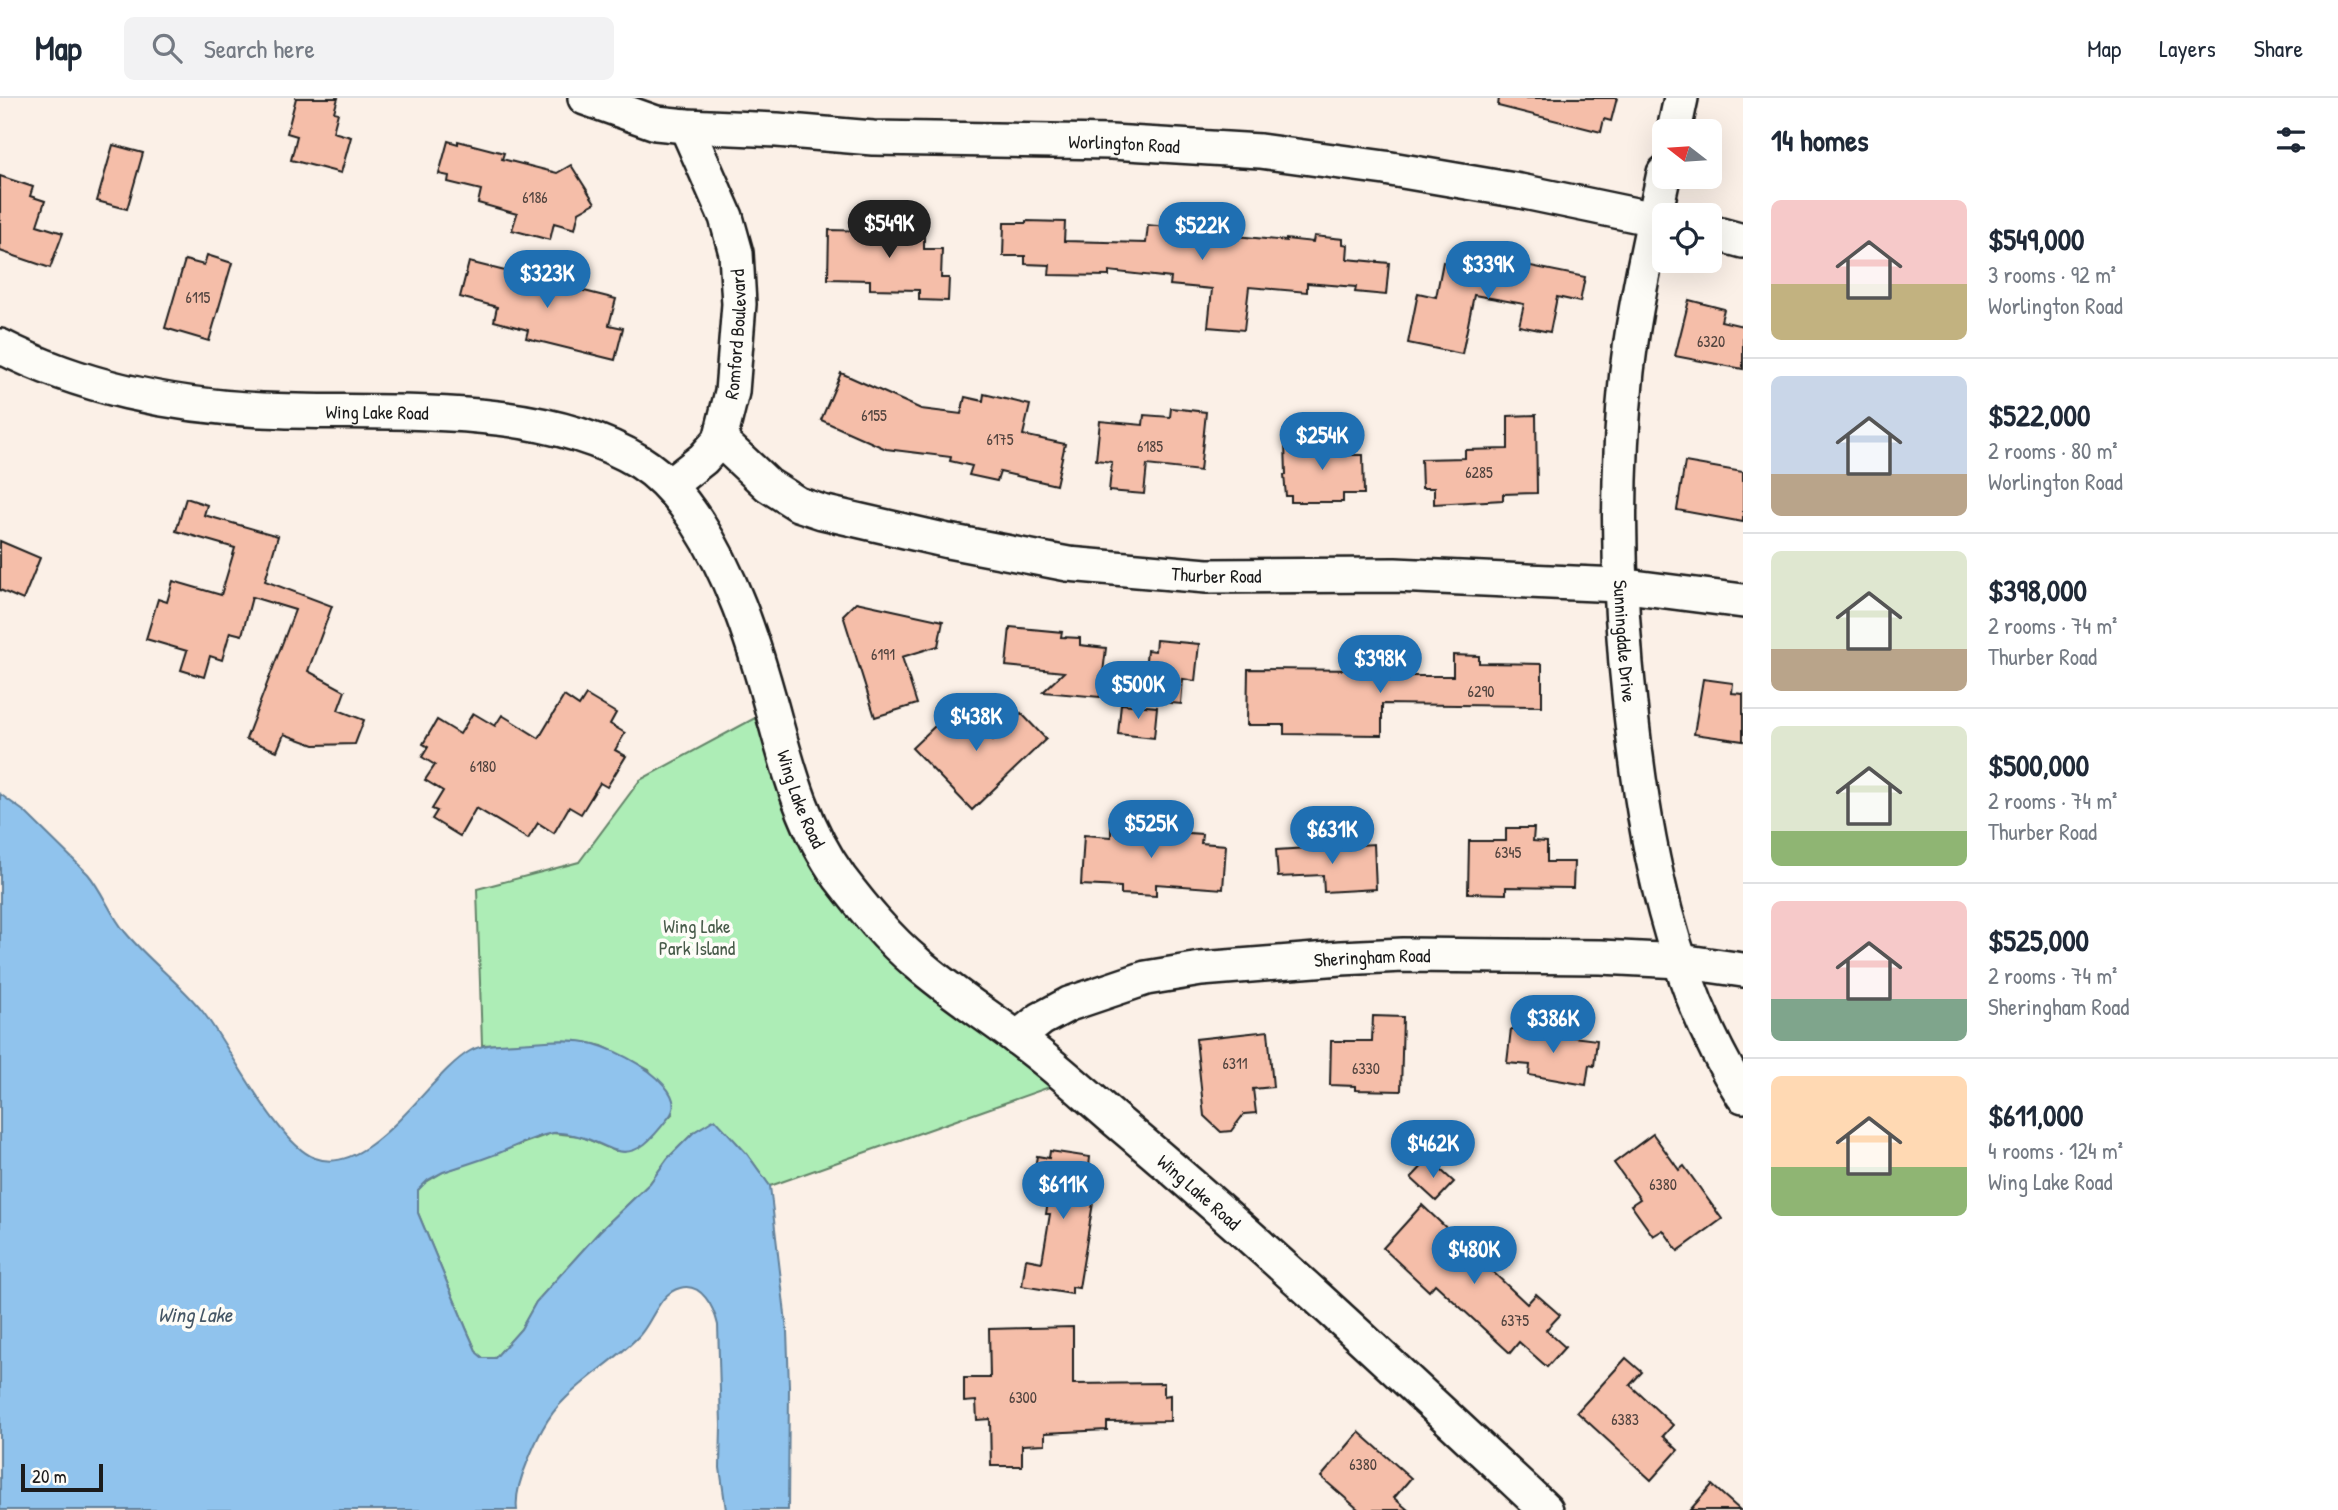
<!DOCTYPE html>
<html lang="en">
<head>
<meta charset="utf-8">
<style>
	:root { --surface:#fff; --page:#f2f2f3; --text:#1f2937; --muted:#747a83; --line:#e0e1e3; --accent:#1f6fb2 }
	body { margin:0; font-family:"Patrick Hand",sans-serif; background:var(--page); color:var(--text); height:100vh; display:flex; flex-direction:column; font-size:26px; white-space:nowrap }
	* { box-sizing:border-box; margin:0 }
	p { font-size:23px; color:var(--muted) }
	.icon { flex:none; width:38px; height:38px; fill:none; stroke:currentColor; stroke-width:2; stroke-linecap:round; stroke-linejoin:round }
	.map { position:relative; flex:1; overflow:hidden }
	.details { display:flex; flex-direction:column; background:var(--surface); width:595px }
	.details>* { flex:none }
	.needle { width:46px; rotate:287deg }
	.fabs { position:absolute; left:1652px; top:21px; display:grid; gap:14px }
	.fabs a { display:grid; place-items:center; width:70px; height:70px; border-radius:10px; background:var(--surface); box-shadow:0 7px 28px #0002; font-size:35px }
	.scale { position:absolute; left:21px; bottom:18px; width:82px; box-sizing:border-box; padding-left:7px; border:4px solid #1c1c1c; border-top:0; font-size:19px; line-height:24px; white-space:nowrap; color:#1c1c1c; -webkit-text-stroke:5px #fdfcf7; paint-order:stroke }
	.price { position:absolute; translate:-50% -60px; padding:0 16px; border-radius:24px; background:var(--accent); color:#fff; font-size:23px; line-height:46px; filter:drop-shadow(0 2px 4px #0008) }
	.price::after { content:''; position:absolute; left:50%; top:42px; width:21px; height:16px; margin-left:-10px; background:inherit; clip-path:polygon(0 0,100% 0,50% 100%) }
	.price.current { background:#222; color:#fff }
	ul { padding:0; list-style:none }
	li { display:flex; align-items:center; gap:21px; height:175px; padding:0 28px }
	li+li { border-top:2px solid var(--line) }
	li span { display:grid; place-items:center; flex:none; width:196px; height:140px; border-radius:10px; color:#555 }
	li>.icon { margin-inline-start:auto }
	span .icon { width:84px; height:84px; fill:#fffc; stroke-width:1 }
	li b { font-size:30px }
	h2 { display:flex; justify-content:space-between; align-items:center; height:84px; padding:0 28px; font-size:30px }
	header { display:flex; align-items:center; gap:42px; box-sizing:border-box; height:98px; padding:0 35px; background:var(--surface); border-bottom:2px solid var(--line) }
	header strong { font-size:33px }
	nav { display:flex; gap:38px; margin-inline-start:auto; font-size:24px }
	.search { width:490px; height:63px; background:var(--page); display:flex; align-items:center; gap:18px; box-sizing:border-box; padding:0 24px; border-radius:10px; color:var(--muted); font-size:26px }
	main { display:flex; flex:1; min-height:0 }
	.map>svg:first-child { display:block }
	.green { fill:#adedb6; stroke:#648469; stroke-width:2 }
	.water { fill:#90c3ed; stroke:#628099; stroke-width:2 }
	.building { fill:#f5bea9; stroke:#1c1c1c; stroke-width:2 }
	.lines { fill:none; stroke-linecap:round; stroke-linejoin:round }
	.minor-casing { stroke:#1c1c1c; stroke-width:38 }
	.minor { stroke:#fdfcf7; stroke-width:33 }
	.labels { text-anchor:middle; stroke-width:7; stroke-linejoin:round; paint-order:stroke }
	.number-label { font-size:16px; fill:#52443f }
	.street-label { font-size:19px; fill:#1c1c1c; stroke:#fdfcf7 }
	.park-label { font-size:19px; fill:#485b4a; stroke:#fdfcf7 }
	.water-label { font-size:21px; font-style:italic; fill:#455665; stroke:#fdfcf7 }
</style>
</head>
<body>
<header>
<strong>Map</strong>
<div class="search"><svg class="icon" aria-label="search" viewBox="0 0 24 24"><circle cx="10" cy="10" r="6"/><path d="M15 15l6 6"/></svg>Search here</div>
<nav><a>Map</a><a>Layers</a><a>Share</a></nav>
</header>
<main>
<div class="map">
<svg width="1743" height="1412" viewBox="0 0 1743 1412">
	<rect width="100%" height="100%" fill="#fbf0e7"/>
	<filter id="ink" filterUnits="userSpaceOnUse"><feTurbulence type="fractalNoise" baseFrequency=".0143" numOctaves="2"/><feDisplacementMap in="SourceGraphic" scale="14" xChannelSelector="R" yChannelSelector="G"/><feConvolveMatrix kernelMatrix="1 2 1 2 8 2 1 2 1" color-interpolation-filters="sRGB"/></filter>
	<g filter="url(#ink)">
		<path class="green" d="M 755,620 L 801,746 L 1058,986 L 770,1088 L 747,1056 L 715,1022 L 694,1034 L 668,1060 L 650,1085 L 600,1133 L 536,1204 L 521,1231 L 495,1260 L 483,1260 L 477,1255 L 466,1230 L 418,1115 L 418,1092 L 423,1086 L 443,1074 L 552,1035 L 580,1038 L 615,1053 L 641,1048 L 672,1016 L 649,972 L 602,948 L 585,944 L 565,943 L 482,947 L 477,791 L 579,764 L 640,682 Z"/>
		<path class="water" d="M 0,696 L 25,714 L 88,776 C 103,794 110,816 125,834 C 149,863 180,885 203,914 C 229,947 278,1047 315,1060 C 371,1081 429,976 470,953 C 484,945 501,946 517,945 C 539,944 564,940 585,944 C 609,948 648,968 664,987 C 672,996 678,1008 669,1019 C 656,1036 638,1061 614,1052 C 601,1047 589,1040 574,1037 C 568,1036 560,1034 553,1035 C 535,1038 516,1048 499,1055 C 481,1062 462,1068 443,1074 L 428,1082 L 418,1092 L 418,1115 L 466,1230 L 477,1255 L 483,1260 L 495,1260 L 521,1231 L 536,1204 L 600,1133 L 650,1085 L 668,1060 L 694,1034 L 715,1021 L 747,1056 L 770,1088 L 787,1233 L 789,1288 L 788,1412 L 726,1412 L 720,1370 L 721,1327 L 718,1227 C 714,1210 702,1184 680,1190 C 659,1195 653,1223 639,1238 C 617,1261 588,1278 565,1301 C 547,1318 536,1342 527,1365 C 521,1379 515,1396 517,1412 L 0,1412 Z"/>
		<g class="building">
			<path d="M 296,0 L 338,0 L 334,14 L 338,15 L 333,34 L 351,39 L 341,75 L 291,62 L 297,38 L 287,35 Z"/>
			<path d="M 1499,0 L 1617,0 L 1611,23 L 1604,21 L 1601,34 L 1498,8 Z"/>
			<path d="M 448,43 L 458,46 L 458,43 L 504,55 L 502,61 L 557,75 L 571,67 L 595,105 L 579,114 L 575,131 L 554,125 L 550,142 L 512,132 L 517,116 L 478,105 L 481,92 L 448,84 L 449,78 L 439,76 Z"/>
			<path d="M 113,47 L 143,55 L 127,111 L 97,103 Z"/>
			<path d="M 0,78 L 33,89 L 30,98 L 45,103 L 37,127 L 63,135 L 50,170 L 0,153 Z"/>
			<path d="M 1026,123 L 1065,124 L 1064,143 L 1146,145 L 1148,127 L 1176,130 L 1177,123 L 1218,128 L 1217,136 L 1286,143 L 1286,141 L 1313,144 L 1314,138 L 1343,141 L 1343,146 L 1348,147 L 1347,161 L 1389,165 L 1386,197 L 1355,194 L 1356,189 L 1307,185 L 1307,194 L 1249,189 L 1244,232 L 1208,229 L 1212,191 L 1170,187 L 1171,180 L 1109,173 L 1109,178 L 1049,177 L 1050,167 L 1025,166 L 1025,158 L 1003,158 L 1004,125 L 1026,125 Z"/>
			<path d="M 872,124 L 924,126 L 924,151 L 942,151 L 941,180 L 949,180 L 948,203 L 919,202 L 919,192 L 870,191 L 870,182 L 828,181 L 829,132 L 871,133 Z"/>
			<path d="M 207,157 L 232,165 L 209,243 L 165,230 L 185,162 L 204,167 Z"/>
			<path d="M 469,164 L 616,201 L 609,227 L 623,230 L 615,262 L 526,240 L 528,232 L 494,223 L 497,209 L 460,199 Z"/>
			<path d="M 1443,164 L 1514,178 L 1516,165 L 1585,179 L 1580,204 L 1557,199 L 1550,234 L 1519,228 L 1524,206 L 1474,197 L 1462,256 L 1408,245 L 1418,195 L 1436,199 Z"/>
			<path d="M 1689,202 L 1724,211 L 1721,223 L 1743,228 L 1743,271 L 1675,258 Z"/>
			<path d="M 841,275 L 921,311 L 961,316 L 965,299 L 983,303 L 984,296 L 1030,307 L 1023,337 L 1065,346 L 1056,387 L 1000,374 L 997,383 L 969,377 L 972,368 L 950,363 L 951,359 L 886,351 L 821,322 Z"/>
			<path d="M 1171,310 L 1206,314 L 1200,373 L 1147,367 L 1144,396 L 1109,393 L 1112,364 L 1096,362 L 1100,323 L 1143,327 L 1144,317 L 1170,319 Z"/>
			<path d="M 1536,317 L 1537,395 L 1503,396 L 1503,402 L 1434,406 L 1434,390 L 1422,390 L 1421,361 L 1465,360 L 1465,352 L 1508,351 L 1508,318 Z"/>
			<path d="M 1346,343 L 1346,357 L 1363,357 L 1364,396 L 1343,396 L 1343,404 L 1291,404 L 1291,398 L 1286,398 L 1284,377 L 1286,377 L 1285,344 Z"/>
			<path d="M 1685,364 L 1743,374 L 1743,424 L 1677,412 Z"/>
			<path d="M 186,400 L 207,407 L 204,417 L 278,438 L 265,483 L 332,508 L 308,573 L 345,593 L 338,612 L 364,622 L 355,646 L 314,647 L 284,636 L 277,653 L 246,641 L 295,512 L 252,499 L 242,537 L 230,534 L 222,562 L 210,558 L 204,579 L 181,572 L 187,553 L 146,541 L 158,501 L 167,504 L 173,483 L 221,497 L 235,450 L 176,433 Z"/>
			<path d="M 0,443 L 40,460 L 23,502 L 0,492 Z"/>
			<path d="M 856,504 L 943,523 L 938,548 L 902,559 L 917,606 L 875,619 L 843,517 Z"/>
			<path d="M 1010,529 L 1062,534 L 1061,539 L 1080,540 L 1080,547 L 1106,550 L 1100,599 L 1043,594 L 1064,574 L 1006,568 Z"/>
			<path d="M 1156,542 L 1199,546 L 1195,583 L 1183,581 L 1181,606 L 1142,602 L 1147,552 L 1155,553 Z"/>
			<path d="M 1453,557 L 1479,558 L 1479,565 L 1542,566 L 1542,608 L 1382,606 L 1382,637 L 1284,636 L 1284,627 L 1247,627 L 1248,571 L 1362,572 L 1362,578 L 1453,578 Z"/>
			<path d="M 1703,581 L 1733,585 L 1732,595 L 1743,596 L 1743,643 L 1694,636 Z"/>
			<path d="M 586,597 L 616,615 L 610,626 L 625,635 L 615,652 L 626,658 L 607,689 L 600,685 L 581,716 L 569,709 L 554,735 L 538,725 L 528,741 L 476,710 L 460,738 L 432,721 L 437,713 L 432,711 L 443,693 L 425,682 L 435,667 L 422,659 L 428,649 L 423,646 L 437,622 L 460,636 L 473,615 L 495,628 L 502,617 L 539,640 L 564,598 L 579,608 Z"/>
			<path d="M 958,606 L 993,642 L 1021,615 L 1046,641 L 972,712 L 912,650 Z"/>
			<path d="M 1121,606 L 1157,609 L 1154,640 L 1118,636 Z"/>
			<path d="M 1111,724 L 1161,728 L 1160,733 L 1202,736 L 1201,745 L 1226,747 L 1223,791 L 1156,786 L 1156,798 L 1121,796 L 1121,789 L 1081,787 L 1084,737 L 1111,739 Z"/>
			<path d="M 1506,730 L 1534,730 L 1533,743 L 1547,744 L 1547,764 L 1574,764 L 1573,790 L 1506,789 L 1506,796 L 1468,795 L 1469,743 L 1506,743 Z"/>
			<path d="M 1374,746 L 1376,791 L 1324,794 L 1323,777 L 1278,779 L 1276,752 Z"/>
			<path d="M 1373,918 L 1403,919 L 1401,993 L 1355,992 L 1355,988 L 1330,987 L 1331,943 L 1372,943 Z"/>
			<path d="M 1511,931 L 1597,942 L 1594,968 L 1589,967 L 1586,987 L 1529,977 L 1530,967 L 1507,965 Z"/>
			<path d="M 1268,933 L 1273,989 L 1253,991 L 1256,1015 L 1244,1016 L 1231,1033 L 1221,1034 L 1204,1018 L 1196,941 Z"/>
			<path d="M 1653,1036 L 1679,1072 L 1684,1068 L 1722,1121 L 1678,1153 L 1663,1132 L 1653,1138 L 1631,1107 L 1640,1101 L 1614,1065 Z"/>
			<path d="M 1050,1053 L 1090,1059 L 1089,1069 L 1095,1070 L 1090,1098 L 1094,1099 L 1079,1190 L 1072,1189 L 1072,1196 L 1022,1188 L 1026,1161 L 1042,1164 L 1050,1116 L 1046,1116 L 1049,1096 L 1031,1093 L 1037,1058 L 1049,1060 Z"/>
			<path d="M 1429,1061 L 1454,1084 L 1436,1103 L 1411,1080 Z"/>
			<path d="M 1422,1107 L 1527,1206 L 1536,1196 L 1560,1217 L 1546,1232 L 1565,1249 L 1547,1269 L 1519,1244 L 1510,1255 L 1435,1186 L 1429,1193 L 1383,1150 Z"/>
			<path d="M 1073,1229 L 1073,1286 L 1164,1285 L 1164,1298 L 1170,1297 L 1170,1323 L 1107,1324 L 1107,1332 L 1045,1335 L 1045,1346 L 1022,1347 L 1022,1368 L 991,1368 L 990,1321 L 977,1322 L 976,1303 L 964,1304 L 964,1280 L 990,1280 L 989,1231 Z"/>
			<path d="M 1626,1260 L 1642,1274 L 1630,1287 L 1673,1327 L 1663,1338 L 1678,1352 L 1651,1382 L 1577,1314 Z"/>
			<path d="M 1359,1334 L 1411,1380 L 1394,1400 L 1408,1412 L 1359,1412 L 1321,1379 Z"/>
			<path d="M 1712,1387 L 1740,1412 L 1690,1412 Z"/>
		</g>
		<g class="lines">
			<g class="minor-casing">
				<g id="minor">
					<path id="s1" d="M 585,0 L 656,25 L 686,28 L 777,32 L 873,40 L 1111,44 L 1260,53 L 1385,70 L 1520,93 L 1664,123"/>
					<path d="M 1674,33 L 1681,0"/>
					<path id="s2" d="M 1664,75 C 1650,141 1635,206 1627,273 C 1615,387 1618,501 1631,616 C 1645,747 1671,885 1743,998"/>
					<path d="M 1710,134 L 1743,143"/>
					<path id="s3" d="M 0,248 C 80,289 173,308 262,312 C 380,318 535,300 640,364 C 664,379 681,400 697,424 C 731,476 751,537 768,597 C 786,661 800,725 840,780 C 863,810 888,841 917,865 C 951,895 990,919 1025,946 C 1056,969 1084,995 1113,1020 C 1262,1145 1404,1279 1546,1412"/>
					<path id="s4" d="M 720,342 L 768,387 L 798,406 L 822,414 L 948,443 L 1068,466 L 1207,478 L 1395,477 L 1619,487 L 1743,503"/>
					<path id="s5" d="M 670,387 L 703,361 L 720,342 L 732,294 L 739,206 L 736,155 L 726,119 L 686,28"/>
					<path id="s6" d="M 1017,940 L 1041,921 L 1069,906 L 1146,880 L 1201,871 L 1341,860 L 1403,857 L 1601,859 L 1680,863 L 1743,872"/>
				</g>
			</g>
			<use href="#minor" class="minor"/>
		</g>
	</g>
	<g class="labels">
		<g class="number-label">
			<text x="535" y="105">6186</text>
			<text x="198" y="205">6115</text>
			<text x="1711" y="249">6320</text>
			<text x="874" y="323">6155</text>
			<text x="1000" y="347">6175</text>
			<text x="1150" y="354">6185</text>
			<text x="1479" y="380">6285</text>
			<text x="883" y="562">6191</text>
			<text x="1481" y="599">6290</text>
			<text x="483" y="674">6180</text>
			<text x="1508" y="760">6345</text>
			<text x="1235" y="971">6311</text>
			<text x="1366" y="976">6330</text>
			<text x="1663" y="1092">6380</text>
			<text x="1515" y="1228">6375</text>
			<text x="1023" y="1305">6300</text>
			<text x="1625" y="1327">6383</text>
			<text x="1363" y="1372">6380</text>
		</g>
		<g class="street-label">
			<text dy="7" stroke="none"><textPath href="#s1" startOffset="544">Worlington Road</textPath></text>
			<text dy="7" stroke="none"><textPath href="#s5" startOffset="175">Romford Boulevard</textPath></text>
			<text dy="7" stroke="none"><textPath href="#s3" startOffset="387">Wing Lake Road</textPath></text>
			<text dy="7" stroke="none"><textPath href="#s4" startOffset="527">Thurber Road</textPath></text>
			<text dy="7" stroke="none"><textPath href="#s2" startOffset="472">Sunningdale Drive</textPath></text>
			<text dy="7" stroke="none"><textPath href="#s3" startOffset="1038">Wing Lake Road</textPath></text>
			<text dy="7" stroke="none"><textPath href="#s6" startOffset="371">Sheringham Road</textPath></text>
			<text dy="7" stroke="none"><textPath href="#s3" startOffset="1605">Wing Lake Road</textPath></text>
		</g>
		<g class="park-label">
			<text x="697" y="835">Wing Lake<tspan x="697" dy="22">Park Island</tspan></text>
		</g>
		<g class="water-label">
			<text x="195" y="1224">Wing Lake</text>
		</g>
	</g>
</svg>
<div class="fabs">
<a><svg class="needle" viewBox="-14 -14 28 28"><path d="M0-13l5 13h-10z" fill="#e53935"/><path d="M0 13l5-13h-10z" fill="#747a83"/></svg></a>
<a><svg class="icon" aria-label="locate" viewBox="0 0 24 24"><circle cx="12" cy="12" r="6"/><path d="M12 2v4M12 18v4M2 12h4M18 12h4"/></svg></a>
</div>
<div class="scale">20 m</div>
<b class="price current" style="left:889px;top:162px">$549K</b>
<b class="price" style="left:1202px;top:164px">$522K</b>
<b class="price" style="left:1488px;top:203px">$339K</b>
<b class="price" style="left:547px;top:212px">$323K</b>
<b class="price" style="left:1322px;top:374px">$254K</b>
<b class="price" style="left:1380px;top:597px">$398K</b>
<b class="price" style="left:1138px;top:623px">$500K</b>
<b class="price" style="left:976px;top:655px">$438K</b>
<b class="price" style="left:1151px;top:762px">$525K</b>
<b class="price" style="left:1332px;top:768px">$631K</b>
<b class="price" style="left:1553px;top:957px">$386K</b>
<b class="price" style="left:1433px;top:1082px">$462K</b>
<b class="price" style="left:1063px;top:1123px">$611K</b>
<b class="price" style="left:1474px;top:1188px">$480K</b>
</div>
<section class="details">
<h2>14 homes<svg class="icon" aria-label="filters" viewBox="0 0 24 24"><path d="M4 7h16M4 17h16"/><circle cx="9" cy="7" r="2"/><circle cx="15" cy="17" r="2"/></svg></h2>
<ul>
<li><span style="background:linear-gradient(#f6c9c9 60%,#c2b280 0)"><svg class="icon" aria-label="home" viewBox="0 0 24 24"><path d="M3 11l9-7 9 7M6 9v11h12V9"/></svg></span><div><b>$549,000</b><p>3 rooms · 92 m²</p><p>Worlington Road</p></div></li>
<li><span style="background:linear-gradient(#c9d6e8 70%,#b9a48a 0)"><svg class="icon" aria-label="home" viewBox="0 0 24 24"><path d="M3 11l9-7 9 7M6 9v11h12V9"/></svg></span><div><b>$522,000</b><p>2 rooms · 80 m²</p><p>Worlington Road</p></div></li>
<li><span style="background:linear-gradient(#dfe7d0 70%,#b9a48a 0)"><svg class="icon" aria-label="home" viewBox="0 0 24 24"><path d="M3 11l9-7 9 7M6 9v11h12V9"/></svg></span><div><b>$398,000</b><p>2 rooms · 74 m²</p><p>Thurber Road</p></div></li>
<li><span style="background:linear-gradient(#dfe7d0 75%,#8fb573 0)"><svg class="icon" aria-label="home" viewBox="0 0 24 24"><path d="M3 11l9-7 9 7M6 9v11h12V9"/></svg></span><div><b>$500,000</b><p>2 rooms · 74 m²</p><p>Thurber Road</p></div></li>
<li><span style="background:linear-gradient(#f6c9c9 70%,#7fa58c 0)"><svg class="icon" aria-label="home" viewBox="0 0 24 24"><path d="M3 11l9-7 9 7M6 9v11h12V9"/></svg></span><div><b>$525,000</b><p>2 rooms · 74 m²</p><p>Sheringham Road</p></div></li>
<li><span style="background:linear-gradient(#ffd9b3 65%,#8fb573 0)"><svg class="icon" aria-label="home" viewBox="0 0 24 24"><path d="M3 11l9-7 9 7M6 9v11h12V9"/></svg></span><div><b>$611,000</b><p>4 rooms · 124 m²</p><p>Wing Lake Road</p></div></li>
</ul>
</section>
</main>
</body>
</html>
